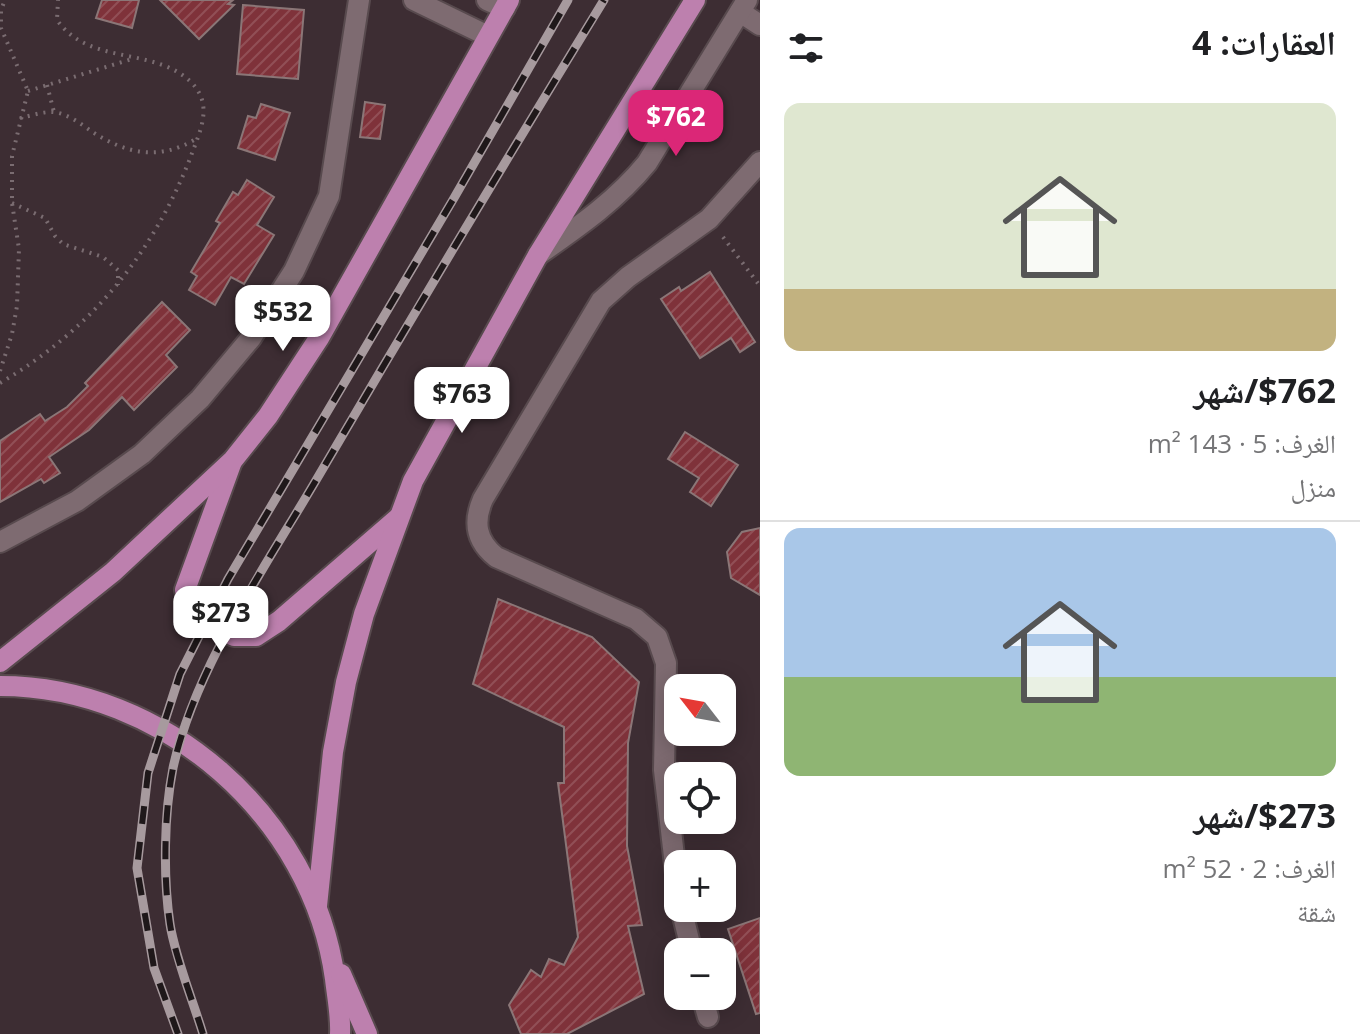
<!DOCTYPE html>
<html lang="ar">
<head>
<meta charset="utf-8">
<style>
	:root { --surface:#fff; --page:#f2f2f2; --text:#202124; --muted:#757577; --line:#e0e0e0; --accent:#db2777 }
	body { margin:0; font-family:"Open Sans","Noto Naskh Arabic",sans-serif; background:var(--page); color:var(--text); direction:rtl; height:100vh; display:flex; flex-direction:column; font-size:30px; white-space:nowrap }
	* { box-sizing:border-box; margin:0 }
	p { font-size:26px; color:var(--muted) }
	.icon { flex:none; width:44px; height:44px; fill:none; stroke:currentColor; stroke-width:2; stroke-linecap:round; stroke-linejoin:round }
	.map { position:relative; flex:1; overflow:hidden; direction:ltr }
	.details { display:flex; flex-direction:column; background:var(--surface); width:600px }
	.details>* { flex:none }
	.needle { width:52px; rotate:301deg }
	.fabs { position:absolute; left:664px; top:674px; display:grid; gap:16px }
	.fabs a { display:grid; place-items:center; width:72px; height:72px; border-radius:16px; background:var(--surface); box-shadow:0 4px 20px #0003; font-size:40px }
	.price { position:absolute; translate:-50% -68px; padding:0 18px; border-radius:16px; background:#fff; color:#222; font-size:26px; line-height:52px; filter:drop-shadow(0 2px 4px #0008) }
	.price::after { content:''; position:absolute; left:50%; top:48px; width:24px; height:18px; margin-left:-12px; background:inherit; clip-path:polygon(0 0,100% 0,50% 100%) }
	.price.on { background:var(--accent); color:#fff }
	ul { padding:0; list-style:none }
	li { display:grid; align-content:center; gap:16px; height:424px; padding:0 24px }
	li+li { border-top:2px solid var(--line) }
	li span { display:grid; place-items:center; height:248px; border-radius:16px; color:#555 }
	li>.icon { margin-inline-start:auto }
	span .icon { width:144px; height:144px; fill:#fffc; stroke-width:1 }
	li b { font-size:34px }
	h2 { display:flex; justify-content:space-between; align-items:center; height:96px; padding:0 24px; font-size:34px }
	main { display:flex; flex:1; min-height:0 }
	.map>svg:first-child { display:block }
	.building { fill:url(#building-hatch); stroke:#8b7677; stroke-width:2 }
	.lines { fill:none; stroke-linecap:round; stroke-linejoin:round }
	.minor-casing { stroke:#584a4e; stroke-width:24 }
	.major-casing { stroke:#584a4e; stroke-width:24 }
	.path { stroke:#7a6c71; stroke-width:4; stroke-dasharray:2 6; stroke-linecap:butt }
	.minor { stroke:#7e6b71; stroke-width:20 }
	.major { stroke:#bd80ae; stroke-width:20 }
	.rail-casing { stroke:#a79a9e; stroke-width:9 }
	.rail { stroke:#1f181a; stroke-width:6; stroke-dasharray:18; stroke-linecap:butt }
</style>
</head>
<body>
<main>
<section class="details">
<h2>العقارات: 4<svg class="icon" aria-label="filters" viewBox="0 0 24 24"><path d="M4 7h16M4 17h16"/><circle cx="9" cy="7" r="2"/><circle cx="15" cy="17" r="2"/></svg></h2>
<ul>
<li><span style="background:linear-gradient(#dfe7d0 75%,#c2b280 0)"><svg class="icon" aria-label="home" viewBox="0 0 24 24"><path d="M3 11l9-7 9 7M6 9v11h12V9"/></svg></span><div><b>$762/شهر</b><p>الغرف: 5 · 143 m²</p><p>منزل</p></div></li>
<li><span style="background:linear-gradient(#a9c7e8 60%,#8fb573 0)"><svg class="icon" aria-label="home" viewBox="0 0 24 24"><path d="M3 11l9-7 9 7M6 9v11h12V9"/></svg></span><div><b>$273/شهر</b><p>الغرف: 2 · 52 m²</p><p>شقة</p></div></li>
</ul>
</section>
<div class="map">
<svg width="760" height="1034" viewBox="0 0 760 1034">
	<defs>
		<pattern id="building-hatch" width="6" height="6" patternUnits="userSpaceOnUse" patternTransform="scale(2)"><rect width="6" height="6" fill="#7f323a"/><path d="M-1 1l2-2M0 6l6-6M5 7l2-2" fill="none" stroke="#914f56"/></pattern>
	</defs>
	<rect width="100%" height="100%" fill="#3d2d33"/>
	<g class="building">
		<path d="M 102,0 L 139,0 L 132,28 L 96,18 Z"/>
		<path d="M 160,0 L 233,0 L 228,4 L 234,5 L 199,39 Z"/>
		<path d="M 243,5 L 304,10 L 298,79 L 237,74 Z"/>
		<path d="M 365,102 L 385,105 L 380,139 L 360,137 Z"/>
		<path d="M 261,104 L 290,113 L 275,160 L 238,148 L 248,116 L 256,118 Z"/>
		<path d="M 247,180 L 274,197 L 257,225 L 274,235 L 244,284 L 231,277 L 215,305 L 189,290 L 197,276 L 191,272 L 220,223 L 216,221 L 233,192 L 238,195 Z"/>
		<path d="M 710,272 L 755,342 L 740,352 L 731,338 L 700,358 L 661,299 L 679,287 L 681,291 Z"/>
		<path d="M 162,302 L 190,330 L 166,355 L 177,367 L 134,410 L 122,397 L 89,430 L 49,457 L 60,473 L 44,483 L 41,479 L 0,502 L 0,441 L 40,414 L 45,421 L 67,407 L 88,386 L 85,383 Z"/>
		<path d="M 685,432 L 738,465 L 711,506 L 690,492 L 699,478 L 668,459 Z"/>
		<path d="M 760,528 L 760,595 L 731,578 L 727,552 L 742,532 Z"/>
		<path d="M 498,599 L 592,637 L 639,682 L 628,743 L 627,846 L 642,925 L 628,926 L 644,994 L 567,1034 L 521,1034 L 509,1005 L 531,970 L 541,977 L 549,959 L 564,965 L 578,937 L 558,783 L 564,783 L 564,727 L 473,684 Z"/>
		<path d="M 760,918 L 760,1013 L 756,1014 L 728,929 Z"/>
	</g>
	<g class="lines">
		<g class="minor-casing">
			<g id="minor">
				<path d="M 414,0 L 488,36"/>
				<path d="M 487,0 L 505,8"/>
				<path d="M 740,12 L 760,25"/>
				<path d="M 538,255 C 578,227 616,201 647,163 L 747,0"/>
				<path d="M 0,542 L 77,501 L 142,454 L 200,399 L 251,338 L 294,271 L 329,196 L 359,0"/>
				<path d="M 678,891 L 664,770 L 666,663 L 657,637 L 636,619 L 496,557 C 476,541 473,522 483,499 L 601,301 L 628,277 L 709,219 L 760,162"/>
				<path d="M 681,908 L 692,952"/>
				<path d="M 702,996 L 708,1017"/>
			</g>
		</g>
		<g class="major-casing">
			<g id="major">
				<path d="M 231,464 L 185,590 L 188,602 L 194,610 L 219,629 L 234,636 L 256,636 L 279,621 L 398,518"/>
				<path d="M 0,662 L 113,572 L 233,460 L 268,416 L 319,338 L 509,0"/>
				<path d="M 0,686 C 164,686 313,817 335,979 C 337,997 341,1016 340,1034"/>
				<path d="M 317,906 L 333,752 L 346,682 L 364,614 L 413,481 L 538,255 L 695,0"/>
				<path d="M 341,974 L 367,1034"/>
			</g>
		</g>
		<g class="path">
			<path d="M 47,85 L 54,112"/>
			<path d="M 28,91 L 132,59"/>
			<path d="M 20,118 C 30,116 41,112 51,112 C 65,112 80,123 91,131 C 126,154 159,161 196,139"/>
			<path d="M 12,203 L 45,218 L 55,236 L 63,244 L 103,257 L 118,270 L 118,285"/>
			<path d="M 723,237 L 760,286"/>
			<path d="M 0,371 L 12,334 L 17,306 L 19,249 L 12,203 L 12,156 L 28,91 L 1,28 L 1,10 L 5,0"/>
			<path d="M 0,383 C 91,330 153,254 191,156 C 200,131 214,105 191,82 C 153,46 89,66 57,20 L 58,0"/>
		</g>
		<use href="#minor" class="minor"/>
		<use href="#major" class="major"/>
		<g class="rail-casing">
			<g id="rail">
				<path d="M 178,1034 L 154,968 L 137,868 L 148,773 L 180,674 L 228,579 L 454,198 L 568,0"/>
				<path d="M 203,1034 C 193,1001 175,957 170,924 C 163,877 164,814 173,768 C 194,670 265,567 315,482 C 410,320 506,160 604,0"/>
			</g>
		</g>
		<use href="#rail" class="rail"/>
	</g>
</svg>
<div class="fabs">
<a><svg class="needle" viewBox="-14 -14 28 28"><path d="M0-13l5 13h-10z" fill="#e53935"/><path d="M0 13l5-13h-10z" fill="#757577"/></svg></a>
<a><svg class="icon" aria-label="locate" viewBox="0 0 24 24"><circle cx="12" cy="12" r="6"/><path d="M12 2v4M12 18v4M2 12h4M18 12h4"/></svg></a>
<a>+</a>
<a>−</a>
</div>
<b class="price on" style="left:676px;top:158px">$762</b>
<b class="price" style="left:283px;top:353px">$532</b>
<b class="price" style="left:462px;top:435px">$763</b>
<b class="price" style="left:221px;top:654px">$273</b>
</div>
</main>
</body>
</html>
